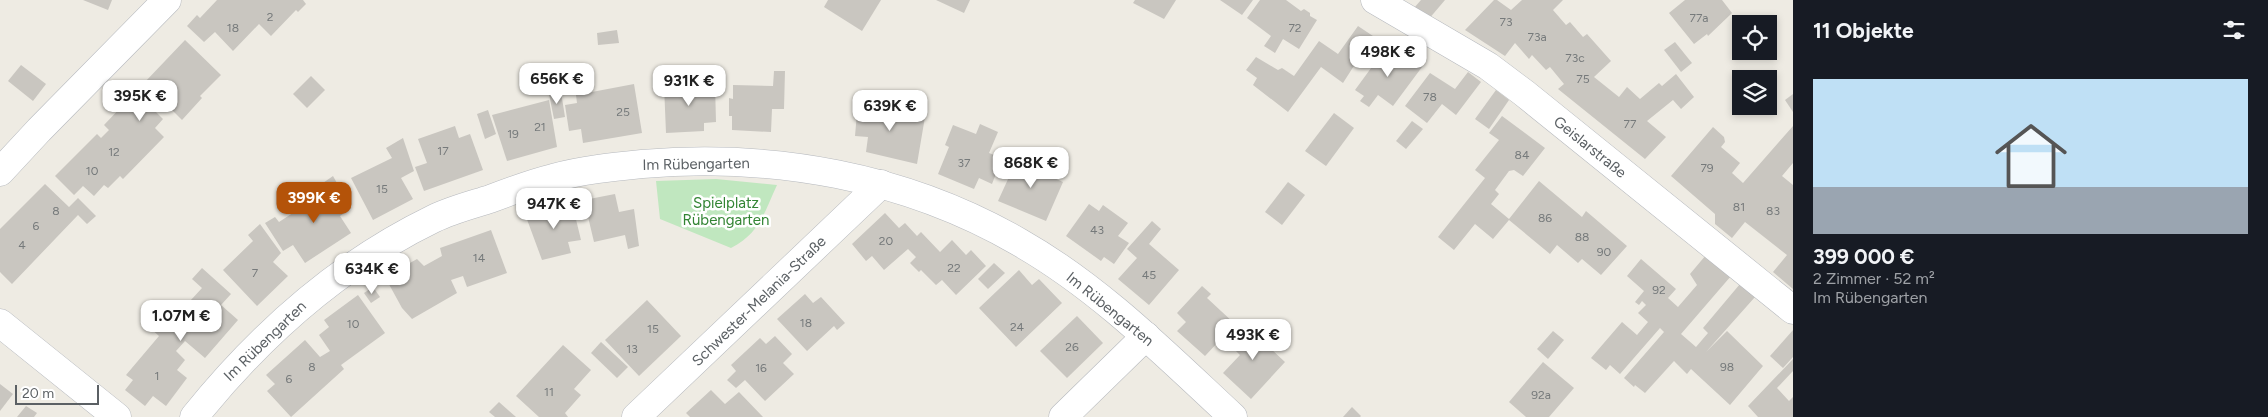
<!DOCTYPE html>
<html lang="de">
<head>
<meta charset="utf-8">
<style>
	:root { --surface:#171b24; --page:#20242c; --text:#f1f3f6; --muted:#9ea1a6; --line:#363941; --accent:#b45309 }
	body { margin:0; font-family:Figtree,sans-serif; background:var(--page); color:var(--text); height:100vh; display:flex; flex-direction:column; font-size:19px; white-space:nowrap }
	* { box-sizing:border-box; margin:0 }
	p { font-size:16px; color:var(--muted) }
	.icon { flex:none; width:28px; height:28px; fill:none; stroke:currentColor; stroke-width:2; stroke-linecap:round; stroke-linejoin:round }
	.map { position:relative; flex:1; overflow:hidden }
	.sheet { display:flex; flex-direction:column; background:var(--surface); width:475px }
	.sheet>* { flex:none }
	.fabs { position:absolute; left:1732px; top:15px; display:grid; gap:10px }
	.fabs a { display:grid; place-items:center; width:45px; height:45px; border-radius:0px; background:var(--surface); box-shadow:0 2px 8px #0003; font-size:25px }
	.scale { position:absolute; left:15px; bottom:12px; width:84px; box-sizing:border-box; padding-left:5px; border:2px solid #5b6064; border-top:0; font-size:14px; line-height:18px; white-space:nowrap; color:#5b6064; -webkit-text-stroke:4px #fff; paint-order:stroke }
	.price { position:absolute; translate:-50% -42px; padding:0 11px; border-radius:10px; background:#fff; color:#222; font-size:16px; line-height:32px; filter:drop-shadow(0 1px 2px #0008) }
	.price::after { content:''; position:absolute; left:50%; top:30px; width:15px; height:11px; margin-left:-8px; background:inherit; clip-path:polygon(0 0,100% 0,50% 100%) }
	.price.selected { background:var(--accent); color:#fff }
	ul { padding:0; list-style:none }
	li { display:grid; align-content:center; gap:10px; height:265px; padding:0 20px }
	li+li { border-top:1px solid var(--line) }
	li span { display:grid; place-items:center; height:155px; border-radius:0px; color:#555 }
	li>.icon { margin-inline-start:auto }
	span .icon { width:90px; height:90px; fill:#fffc; stroke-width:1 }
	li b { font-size:21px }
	h2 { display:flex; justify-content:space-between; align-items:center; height:60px; padding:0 20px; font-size:21px }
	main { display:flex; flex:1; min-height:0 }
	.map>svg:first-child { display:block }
	.green { fill:#c0e7bf }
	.building { fill:#c9c6c0 }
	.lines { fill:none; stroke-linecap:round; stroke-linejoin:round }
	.minor-casing { stroke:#b6b9be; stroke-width:29 }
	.minor { stroke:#fff; stroke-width:28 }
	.labels { text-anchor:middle; stroke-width:5; stroke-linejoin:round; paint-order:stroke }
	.number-label { font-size:12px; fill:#767a7b }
	.street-label { font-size:15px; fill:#5b6064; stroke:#fff }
	.park-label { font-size:15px; fill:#328433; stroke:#fff }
</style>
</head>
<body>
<main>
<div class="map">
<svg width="1793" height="417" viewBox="0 0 1793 417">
	<rect width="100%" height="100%" fill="#eeebe3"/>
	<path class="green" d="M 716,179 L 777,185 C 764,213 760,233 731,248 L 660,219 L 656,181 Z"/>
	<g class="building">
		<path d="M 83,0 L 112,0 L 108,10 Z"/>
		<path d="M 217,0 L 303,0 L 306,4 L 298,12 L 296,10 L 271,36 L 259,24 L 233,51 L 215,32 L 204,42 L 187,26 L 197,15 L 200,18 Z"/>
		<path d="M 828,0 L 881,0 L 862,31 L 824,7 Z"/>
		<path d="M 936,0 L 970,0 L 964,13 Z"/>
		<path d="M 1135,0 L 1176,0 L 1164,19 L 1133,3 Z"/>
		<path d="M 1220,0 L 1253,0 L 1242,15 Z"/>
		<path d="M 1260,0 L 1286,0 L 1301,11 L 1304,9 L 1310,13 L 1310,16 L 1317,20 L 1299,49 L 1283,39 L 1275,53 L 1264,46 L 1271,36 L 1247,18 Z"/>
		<path d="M 1421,0 L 1445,0 L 1428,20 L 1414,8 Z"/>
		<path d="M 1494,0 L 1497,0 L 1511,10 L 1522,0 L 1563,0 L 1553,10 L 1566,25 L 1570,22 L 1583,37 L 1587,34 L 1611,61 L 1594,77 L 1619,97 L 1627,87 L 1640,99 L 1659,83 L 1662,86 L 1676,74 L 1694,97 L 1681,109 L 1673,100 L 1647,121 L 1666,137 L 1645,159 L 1558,89 L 1564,84 L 1550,67 L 1546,70 L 1532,55 L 1529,59 L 1515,43 L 1505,56 L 1465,30 Z"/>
		<path d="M 1685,0 L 1722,0 L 1732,13 L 1708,36 L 1707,34 L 1694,44 L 1669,13 Z"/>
		<path d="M 1358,26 L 1373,36 L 1343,83 L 1321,67 L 1288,112 L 1253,85 L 1257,78 L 1246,70 L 1256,57 L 1278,70 L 1282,68 L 1294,76 L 1319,41 L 1338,54 Z"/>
		<path d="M 617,30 L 619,43 L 598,45 L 597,33 Z"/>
		<path d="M 185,40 L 221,75 L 200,96 L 202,98 L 182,120 L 162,100 L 153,109 L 163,119 L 155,128 L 164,137 L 123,179 L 120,176 L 108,188 L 104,185 L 94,196 L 83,186 L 74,195 L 55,176 L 97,134 L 101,138 L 109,130 L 104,125 Z"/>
		<path d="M 1675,42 L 1692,63 L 1681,72 L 1664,50 Z"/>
		<path d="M 1391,47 L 1422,67 L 1393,106 L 1378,95 L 1369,107 L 1360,101 L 1364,96 L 1355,90 L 1385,49 Z"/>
		<path d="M 21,65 L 46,84 L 33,101 L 8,81 Z"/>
		<path d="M 774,71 L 785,71 L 784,109 L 772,109 L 771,132 L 732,130 L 732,116 L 729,116 L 729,98 L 733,99 L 733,85 L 773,86 Z"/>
		<path d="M 1468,72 L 1481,82 L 1456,115 L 1442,104 L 1427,123 L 1405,106 L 1430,73 L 1455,89 Z"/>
		<path d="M 311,76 L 325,90 L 307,108 L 293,94 Z"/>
		<path d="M 691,81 L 691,84 L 715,84 L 716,122 L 704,123 L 704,131 L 666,133 L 664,85 L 675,85 L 675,82 Z"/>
		<path d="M 634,84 L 642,133 L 583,143 L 581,129 L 569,131 L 565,105 L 577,103 L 576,95 Z"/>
		<path d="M 1496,90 L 1509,100 L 1489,129 L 1475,119 Z"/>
		<path d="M 561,92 L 565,117 L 554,119 L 549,94 Z"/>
		<path d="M 1793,94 L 1793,112 L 1785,100 Z"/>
		<path d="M 549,100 L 557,147 L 507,161 L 492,115 Z"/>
		<path d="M 858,101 L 886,105 L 885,108 L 925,117 L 917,164 L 866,152 L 868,137 L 855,136 Z"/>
		<path d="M 488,110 L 496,134 L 485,139 L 477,114 Z"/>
		<path d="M 1334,113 L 1354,128 L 1326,166 L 1305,151 Z"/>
		<path d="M 1502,116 L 1545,148 L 1523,176 L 1514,170 L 1509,171 L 1495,190 L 1499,194 L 1491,204 L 1509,219 L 1539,181 L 1582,217 L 1586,211 L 1627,246 L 1601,275 L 1582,259 L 1578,263 L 1557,245 L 1550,254 L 1509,220 L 1493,239 L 1475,224 L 1454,250 L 1438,237 L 1485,178 L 1475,170 L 1499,140 L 1489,133 Z"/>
		<path d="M 1412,121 L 1423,129 L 1406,149 L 1396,141 Z"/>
		<path d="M 980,124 L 998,132 L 989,153 L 1002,158 L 992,184 L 979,178 L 974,189 L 938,174 L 949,147 L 945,145 L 953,125 L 976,134 Z"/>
		<path d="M 455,126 L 459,138 L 470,134 L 483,170 L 424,191 L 415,167 L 427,163 L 418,139 Z"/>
		<path d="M 1793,126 L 1793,163 L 1782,176 L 1793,185 L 1793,289 L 1773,272 L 1787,255 L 1745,222 L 1732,238 L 1715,224 L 1715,214 L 1671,176 L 1713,127 L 1724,137 L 1725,142 L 1721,147 L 1740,163 L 1732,173 L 1743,183 Z"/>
		<path d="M 403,138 L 414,171 L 401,178 L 413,199 L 373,220 L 351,178 L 392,158 L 386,148 Z"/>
		<path d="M 1019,155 L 1043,165 L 1041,172 L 1063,182 L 1046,221 L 998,201 Z"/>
		<path d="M 333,176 L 351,208 L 340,216 L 351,233 L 305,263 L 293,245 L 283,251 L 265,223 L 275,217 L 279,222 L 302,207 L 324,192 L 320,185 Z"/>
		<path d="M 1288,182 L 1305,195 L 1282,225 L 1265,212 Z"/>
		<path d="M 45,184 L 69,207 L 78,198 L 96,216 L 87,224 L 78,215 L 12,284 L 0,272 L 0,229 Z"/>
		<path d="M 615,194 L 619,212 L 634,209 L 639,246 L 628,249 L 625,235 L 594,242 L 584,200 Z"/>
		<path d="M 572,203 L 581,240 L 568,242 L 571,253 L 542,260 L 525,214 Z"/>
		<path d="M 1089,204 L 1099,211 L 1103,205 L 1128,223 L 1118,236 L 1129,243 L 1114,264 L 1104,257 L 1101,261 L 1066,236 Z"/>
		<path d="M 885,213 L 899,228 L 905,223 L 917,236 L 921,232 L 940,252 L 952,240 L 966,255 L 971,250 L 986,266 L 956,295 L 942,280 L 936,285 L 921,270 L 919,272 L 910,263 L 916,257 L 908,249 L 884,270 L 872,256 L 866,261 L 852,244 Z"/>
		<path d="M 1152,221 L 1161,229 L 1149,244 L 1179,270 L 1149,305 L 1118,279 L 1137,258 L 1127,249 Z"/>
		<path d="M 260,224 L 281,253 L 273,262 L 288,276 L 257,306 L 223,270 L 253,241 L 248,235 Z"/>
		<path d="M 491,230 L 507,273 L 467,287 L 463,276 L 451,280 L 457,293 L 412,319 L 402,308 L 385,277 L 417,259 L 424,266 L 442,256 L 440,248 Z"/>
		<path d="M 1706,255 L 1731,276 L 1681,334 L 1696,347 L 1708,333 L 1703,328 L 1740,284 L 1755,297 L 1706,352 L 1727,331 L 1763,366 L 1730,405 L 1691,369 L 1687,374 L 1674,361 L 1645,393 L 1635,385 L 1634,387 L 1624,378 L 1664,332 L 1660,328 L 1620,374 L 1610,365 L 1606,370 L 1591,358 L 1622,322 L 1637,335 L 1648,322 L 1638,313 L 1646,305 L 1642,301 L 1639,305 L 1635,302 L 1644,291 L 1627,276 L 1641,259 L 1676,289 L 1668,298 L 1678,307 L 1697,285 L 1690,274 Z"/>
		<path d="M 994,263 L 1005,273 L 988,289 L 978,279 Z"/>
		<path d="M 202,268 L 231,294 L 221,305 L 238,320 L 205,358 L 185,341 L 176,351 L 185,360 L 177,370 L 187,378 L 166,406 L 153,396 L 145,406 L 125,390 L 133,380 L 126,375 L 159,336 L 148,326 L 157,316 L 168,325 L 202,288 L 192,279 Z"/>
		<path d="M 1019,270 L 1032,285 L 1039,279 L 1062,303 L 1016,347 L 979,308 Z"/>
		<path d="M 1202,286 L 1211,294 L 1207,298 L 1235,324 L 1205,356 L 1177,331 L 1186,322 L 1177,313 Z"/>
		<path d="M 373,287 L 380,297 L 371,303 L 364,293 Z"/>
		<path d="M 805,294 L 813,303 L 821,297 L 845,323 L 837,330 L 834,326 L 807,351 L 777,319 Z"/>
		<path d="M 358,295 L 385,333 L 341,365 L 344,369 L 291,417 L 267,391 L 275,384 L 266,375 L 305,340 L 320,357 L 330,351 L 319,335 L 329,327 L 324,320 Z"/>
		<path d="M 647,300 L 681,336 L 639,376 L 605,340 Z"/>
		<path d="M 1077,316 L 1103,343 L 1067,378 L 1040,351 Z"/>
		<path d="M 1256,319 L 1266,327 L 1257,336 L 1285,362 L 1251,399 L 1223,373 L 1240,355 L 1231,346 Z"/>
		<path d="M 1793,330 L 1793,357 L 1783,368 L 1770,356 Z"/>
		<path d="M 1553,331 L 1564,340 L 1548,359 L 1537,349 Z"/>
		<path d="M 775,336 L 792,354 L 783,363 L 794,374 L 765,401 L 745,380 L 736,388 L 727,380 L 736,371 L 731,365 L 760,338 L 766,344 Z"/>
		<path d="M 601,342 L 628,367 L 617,378 L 591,353 Z"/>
		<path d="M 563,345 L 591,370 L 574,389 L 581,395 L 565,413 L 568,417 L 539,417 L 516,396 Z"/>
		<path d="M 1793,359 L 1793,371 L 1777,388 L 1789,401 L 1793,397 L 1793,417 L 1758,417 L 1748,406 Z"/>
		<path d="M 1543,362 L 1574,388 L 1549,417 L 1526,417 L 1509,402 Z"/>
		<path d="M 0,384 L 13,394 L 0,411 Z"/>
		<path d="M 711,390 L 725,404 L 739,392 L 763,417 L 690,417 L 686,413 Z"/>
		<path d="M 499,402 L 516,417 L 495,417 L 489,412 Z"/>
		<path d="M 26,406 L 37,413 L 34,417 L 17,417 Z"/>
		<path d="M 1352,407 L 1361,416 L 1360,417 L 1343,417 Z"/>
	</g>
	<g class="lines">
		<g class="minor-casing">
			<g id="minor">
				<path d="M 1375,0 L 1488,66 L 1524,93 L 1793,310"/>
				<path d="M 0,172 L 39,130 L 167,0"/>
				<path d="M 0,323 L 117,417"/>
				<path d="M 194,417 C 260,335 338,265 433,219 C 451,210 471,205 490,199 C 511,191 532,183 553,178 C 582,170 612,167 642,164 C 773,153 905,176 1019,242 C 1100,288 1166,355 1233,417"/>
				<path d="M 636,417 L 881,184"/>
				<path d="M 1063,417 L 1146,336"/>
			</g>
		</g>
		<use href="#minor" class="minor"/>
	</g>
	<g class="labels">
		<g class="number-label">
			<text x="270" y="21">2</text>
			<text x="1699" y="22">77a</text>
			<text x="1506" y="26">73</text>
			<text x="233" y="32">18</text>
			<text x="1295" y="32">72</text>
			<text x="1537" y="41">73a</text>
			<text x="1575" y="62">73c</text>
			<text x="1583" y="83">75</text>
			<text x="1430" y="101">78</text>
			<text x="623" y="116">25</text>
			<text x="1630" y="128">77</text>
			<text x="540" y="131">21</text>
			<text x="513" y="138">19</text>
			<text x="443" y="155">17</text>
			<text x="114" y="156">12</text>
			<text x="1522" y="159">84</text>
			<text x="964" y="167">37</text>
			<text x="1707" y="172">79</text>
			<text x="92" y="175">10</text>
			<text x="382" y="193">15</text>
			<text x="1739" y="211">81</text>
			<text x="56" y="215">8</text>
			<text x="1773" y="215">83</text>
			<text x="1545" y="222">86</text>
			<text x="36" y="230">6</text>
			<text x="1097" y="234">43</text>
			<text x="1582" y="241">88</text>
			<text x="886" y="245">20</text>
			<text x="22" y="249">4</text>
			<text x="1604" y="256">90</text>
			<text x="479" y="262">14</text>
			<text x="954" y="272">22</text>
			<text x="255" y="277">7</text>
			<text x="1149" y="279">45</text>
			<text x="1659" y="294">92</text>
			<text x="806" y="327">18</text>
			<text x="353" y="328">10</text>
			<text x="1017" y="331">24</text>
			<text x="653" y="333">15</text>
			<text x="1072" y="351">26</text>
			<text x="632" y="353">13</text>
			<text x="312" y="371">8</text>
			<text x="1727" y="371">98</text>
			<text x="761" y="372">16</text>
			<text x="157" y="380">1</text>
			<text x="289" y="383">6</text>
			<text x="549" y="396">11</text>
			<text x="1541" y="399">92a</text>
		</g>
		<g class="street-label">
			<text transform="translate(1590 147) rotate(39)" y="5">Geislarstraße</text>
			<text transform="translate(696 164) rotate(-1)" y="5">Im Rübengarten</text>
			<text transform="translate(759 301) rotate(-44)" y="5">Schwester-Melania-Straße</text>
			<text transform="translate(1110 309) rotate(39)" y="5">Im Rübengarten</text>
			<text transform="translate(265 341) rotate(-44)" y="5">Im Rübengarten</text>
		</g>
		<g class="park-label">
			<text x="726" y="208">Spielplatz<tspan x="726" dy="17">Rübengarten</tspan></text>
		</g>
	</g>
</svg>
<div class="fabs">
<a><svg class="icon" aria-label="locate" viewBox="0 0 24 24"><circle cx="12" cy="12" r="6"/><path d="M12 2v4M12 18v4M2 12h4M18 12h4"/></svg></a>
<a><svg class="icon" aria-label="layers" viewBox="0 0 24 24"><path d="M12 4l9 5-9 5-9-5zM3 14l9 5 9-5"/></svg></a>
</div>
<div class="scale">20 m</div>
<b class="price" style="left:1388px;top:78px">498K €</b>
<b class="price" style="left:557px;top:105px">656K €</b>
<b class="price" style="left:689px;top:107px">931K €</b>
<b class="price" style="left:140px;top:122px">395K €</b>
<b class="price" style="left:890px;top:132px">639K €</b>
<b class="price" style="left:1031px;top:189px">868K €</b>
<b class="price selected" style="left:314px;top:224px">399K €</b>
<b class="price" style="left:554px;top:230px">947K €</b>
<b class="price" style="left:372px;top:295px">634K €</b>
<b class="price" style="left:181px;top:342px">1.07M €</b>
<b class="price" style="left:1253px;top:361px">493K €</b>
</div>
<section class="sheet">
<h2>11 Objekte<svg class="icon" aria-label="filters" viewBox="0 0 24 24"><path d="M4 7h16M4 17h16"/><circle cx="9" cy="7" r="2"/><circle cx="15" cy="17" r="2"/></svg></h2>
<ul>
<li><span style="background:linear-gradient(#bfe0f5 70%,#9aa5b1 0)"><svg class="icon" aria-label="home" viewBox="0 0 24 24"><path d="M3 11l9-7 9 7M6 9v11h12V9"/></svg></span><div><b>399 000 €</b><p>2 Zimmer · 52 m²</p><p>Im Rübengarten</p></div></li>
</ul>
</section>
</main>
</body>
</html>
